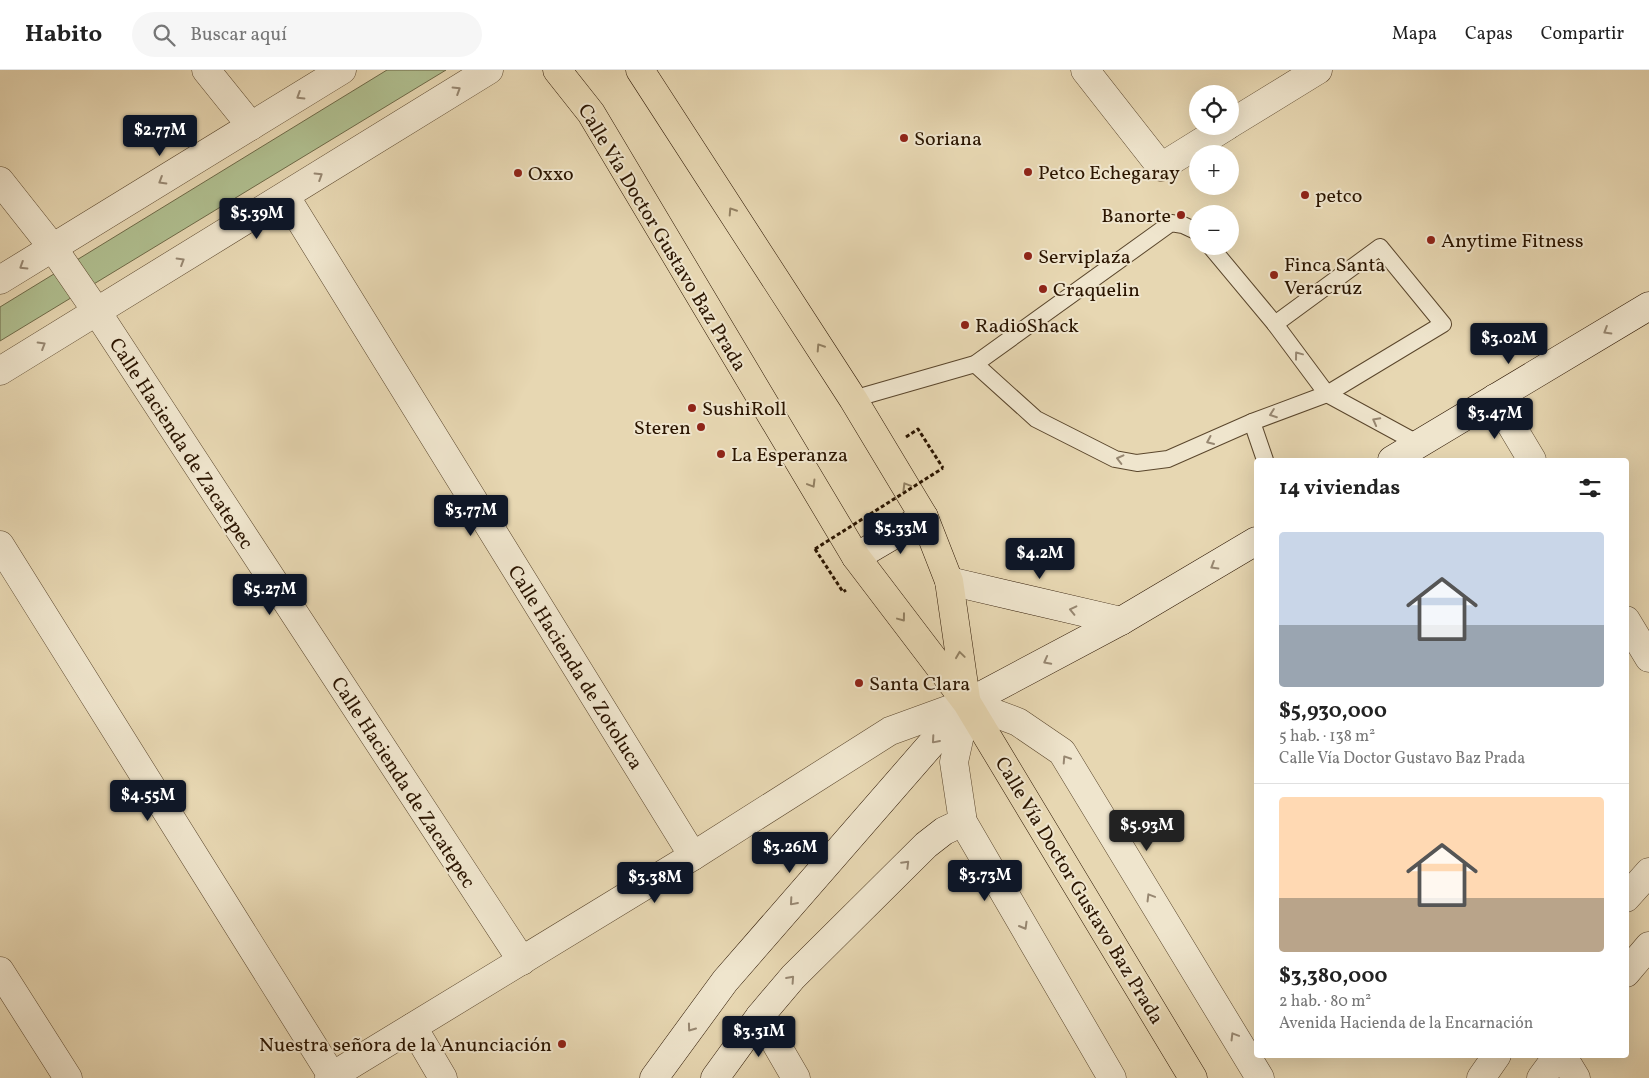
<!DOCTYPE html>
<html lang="es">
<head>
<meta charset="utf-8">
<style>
	:root { --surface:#fff; --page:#f6f6f6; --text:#222; --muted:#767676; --line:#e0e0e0; --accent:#111827 }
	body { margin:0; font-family:Vollkorn,serif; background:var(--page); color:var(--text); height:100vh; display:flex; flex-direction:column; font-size:19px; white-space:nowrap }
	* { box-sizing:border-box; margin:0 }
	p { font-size:16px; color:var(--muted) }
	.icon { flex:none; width:28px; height:28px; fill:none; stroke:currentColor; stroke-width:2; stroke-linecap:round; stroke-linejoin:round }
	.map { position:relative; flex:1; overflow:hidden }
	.panel { position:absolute; left:1254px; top:388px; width:375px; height:600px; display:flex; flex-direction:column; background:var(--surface); border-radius:5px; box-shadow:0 5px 20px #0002 }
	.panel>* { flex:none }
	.controls { position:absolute; left:1189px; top:15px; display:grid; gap:10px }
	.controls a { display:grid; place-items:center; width:50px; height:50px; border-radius:50%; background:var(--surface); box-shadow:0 5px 20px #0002; font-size:25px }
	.price { position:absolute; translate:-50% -42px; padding:0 11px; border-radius:5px; background:var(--accent); color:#fff; font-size:16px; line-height:32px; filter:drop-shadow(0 1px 2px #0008) }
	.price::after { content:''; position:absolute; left:50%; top:30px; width:15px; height:11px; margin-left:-8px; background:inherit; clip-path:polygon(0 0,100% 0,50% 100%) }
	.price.selected { background:#222; color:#fff }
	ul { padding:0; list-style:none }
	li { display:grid; align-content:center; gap:10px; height:265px; padding:0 25px }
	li+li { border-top:1px solid var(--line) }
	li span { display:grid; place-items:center; height:155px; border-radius:5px; color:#555 }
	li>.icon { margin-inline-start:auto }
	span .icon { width:90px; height:90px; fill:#fffc; stroke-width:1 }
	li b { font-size:21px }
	h2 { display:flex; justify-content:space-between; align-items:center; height:60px; padding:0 25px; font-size:21px }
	header { display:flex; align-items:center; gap:30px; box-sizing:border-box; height:70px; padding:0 25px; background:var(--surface); border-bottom:1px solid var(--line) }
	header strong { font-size:24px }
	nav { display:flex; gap:28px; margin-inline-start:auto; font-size:18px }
	.search { width:350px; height:45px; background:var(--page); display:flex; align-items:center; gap:12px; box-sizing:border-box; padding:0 18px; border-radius:28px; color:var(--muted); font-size:19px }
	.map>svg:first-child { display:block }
	.green { fill:#b0bf90; stroke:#6e6a48 }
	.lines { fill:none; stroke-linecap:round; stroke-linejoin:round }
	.service-casing { stroke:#5a462c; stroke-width:18 }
	.minor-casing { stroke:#5a462c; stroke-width:29 }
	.tertiary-casing { stroke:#5a462c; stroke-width:29 }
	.secondary-casing { stroke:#2b1500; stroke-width:29 }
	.primary-casing { stroke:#2b1500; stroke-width:29 }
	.path { stroke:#2b1500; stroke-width:3; stroke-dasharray:4 2.5; stroke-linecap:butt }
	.service { stroke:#efe5cd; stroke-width:16 }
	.minor { stroke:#efe5cd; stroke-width:28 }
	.tertiary { stroke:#efe5cd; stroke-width:28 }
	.secondary { stroke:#efe5cd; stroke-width:28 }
	.primary { stroke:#e7d7b2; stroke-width:28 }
	.path-bridge { stroke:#2b1500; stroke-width:3; stroke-dasharray:4 2.5; stroke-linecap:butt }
	.oneway { stroke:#978771 }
	.oneway2 { stroke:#928062 }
	.poi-dot { fill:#8f2418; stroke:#efe5cd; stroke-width:2 }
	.labels { text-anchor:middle; stroke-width:4; stroke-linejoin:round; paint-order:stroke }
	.poi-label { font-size:20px; fill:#2b1500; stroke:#efe5cd; text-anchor:start }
	.street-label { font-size:20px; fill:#2b1500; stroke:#efe5cd }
</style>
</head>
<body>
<header>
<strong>Habito</strong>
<div class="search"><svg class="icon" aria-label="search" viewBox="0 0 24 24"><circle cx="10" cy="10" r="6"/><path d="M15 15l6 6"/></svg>Buscar aquí</div>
<nav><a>Mapa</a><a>Capas</a><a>Compartir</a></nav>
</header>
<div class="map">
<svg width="1649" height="1008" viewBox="0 0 1649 1008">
	<rect width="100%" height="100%" fill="#e7d7b2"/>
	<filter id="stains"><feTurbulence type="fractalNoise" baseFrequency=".004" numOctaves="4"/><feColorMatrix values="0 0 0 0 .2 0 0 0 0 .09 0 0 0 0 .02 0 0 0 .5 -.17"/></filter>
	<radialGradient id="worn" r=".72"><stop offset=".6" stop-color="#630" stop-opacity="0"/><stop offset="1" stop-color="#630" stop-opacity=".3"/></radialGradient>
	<path class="green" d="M 387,0 L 446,0 L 0,271 L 0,237 Z"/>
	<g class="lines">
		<g class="service-casing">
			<g id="service">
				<path d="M 1210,176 L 1275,254 L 1327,324 L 1419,374"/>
				<path d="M 975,294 L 1036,349 L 1115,389 L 1137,393 L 1168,389 L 1252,352 L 1327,324 L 1443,254 L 1380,177 L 1275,254"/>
				<path d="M 853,329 L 975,294 L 1171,153 L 1183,155 L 1198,162"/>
				<path d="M 1252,352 L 1265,390"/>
			</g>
		</g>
		<g class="minor-casing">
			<g id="minor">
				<path d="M 206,0 L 251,56"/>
				<path d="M 1085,0 L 1161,97 L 1227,56"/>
				<path d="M 1230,54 L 1318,0"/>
				<path d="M 0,111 L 53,178 L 97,242 L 522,891"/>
				<path d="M 286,127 L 693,786"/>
				<path d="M 0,210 L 342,0"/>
				<path d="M 0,301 L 489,0"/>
				<path d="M 1495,328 L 1532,390"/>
				<path d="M 0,475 L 332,1006"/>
				<path d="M 1626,550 L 1649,588"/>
				<path d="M 1626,828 L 1649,802"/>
				<path d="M 0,901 L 68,1008"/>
				<path d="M 1626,903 L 1649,876"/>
				<path d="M 760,946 L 796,1008"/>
				<path d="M 413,957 L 443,1008"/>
				<path d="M 1562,985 L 1576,1008"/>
				<path d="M 329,1008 L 693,786 L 890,661 L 967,633"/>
				<path d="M 1481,1008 L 1497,985"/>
				<path d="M 1541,1008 L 1558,985"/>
			</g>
		</g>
		<g class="tertiary-casing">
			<path id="tertiary" d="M 1112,1008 L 963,752 L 954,692 L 967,633 L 1018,652 L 1062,682 L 1260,1008"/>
		</g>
		<g class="secondary-casing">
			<g id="secondary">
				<path d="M 1392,390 L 1649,236"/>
				<path d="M 856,487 L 924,447"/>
				<path d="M 949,511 L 1121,551"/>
				<path d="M 654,1008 L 725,911 L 967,633 L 1121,551 L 1256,471"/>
				<path d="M 715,1008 L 760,946 L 793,907 L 926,775 L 944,761 L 963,752"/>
			</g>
		</g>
		<g class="primary-casing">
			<g id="primary">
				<path d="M 557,0 L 591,43 L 856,487 L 967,633 L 1193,1008"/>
				<path d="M 640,0 L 853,329 L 924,447 L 949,511 L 966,629"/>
			</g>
		</g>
		<g class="path">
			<path d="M 906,367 L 918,359 L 943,398"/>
			<path d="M 815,479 L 843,522 L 846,520"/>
		</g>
		<use href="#service" class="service"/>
		<use href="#minor" class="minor"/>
		<use href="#tertiary" class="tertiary"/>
		<use href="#secondary" class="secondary"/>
		<use href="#primary" class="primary"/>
		<path class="path-bridge" d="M 815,479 L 943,398"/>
	</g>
	<defs><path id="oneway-chevron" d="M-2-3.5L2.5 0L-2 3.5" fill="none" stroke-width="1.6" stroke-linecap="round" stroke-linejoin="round" transform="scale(1.25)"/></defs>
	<g class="oneway">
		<use href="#oneway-chevron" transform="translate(457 20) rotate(-32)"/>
		<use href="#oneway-chevron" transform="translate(300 26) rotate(148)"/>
		<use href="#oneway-chevron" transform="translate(319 106) rotate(-32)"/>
		<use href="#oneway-chevron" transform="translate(162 111) rotate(149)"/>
		<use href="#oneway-chevron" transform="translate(181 191) rotate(-31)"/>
		<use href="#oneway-chevron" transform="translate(23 196) rotate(148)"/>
		<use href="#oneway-chevron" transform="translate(1607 261) rotate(149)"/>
		<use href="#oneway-chevron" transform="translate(42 275) rotate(-31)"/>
		<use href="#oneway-chevron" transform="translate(1298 285) rotate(-127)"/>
		<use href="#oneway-chevron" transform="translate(1273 344) rotate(160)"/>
		<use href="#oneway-chevron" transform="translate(1376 351) rotate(-152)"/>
		<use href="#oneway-chevron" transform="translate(1210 371) rotate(156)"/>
		<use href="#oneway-chevron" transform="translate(1120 389) rotate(-166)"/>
		<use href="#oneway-chevron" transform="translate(1214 496) rotate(149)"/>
		<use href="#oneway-chevron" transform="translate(1073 540) rotate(-167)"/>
		<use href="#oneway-chevron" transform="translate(1047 591) rotate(152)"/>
		<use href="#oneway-chevron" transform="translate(935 670) rotate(131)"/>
		<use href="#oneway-chevron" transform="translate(1066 689) rotate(-123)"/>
		<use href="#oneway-chevron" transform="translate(906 794) rotate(-45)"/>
		<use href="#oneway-chevron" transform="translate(1150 827) rotate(-121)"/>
		<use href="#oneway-chevron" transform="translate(793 832) rotate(131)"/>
		<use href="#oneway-chevron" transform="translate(1024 856) rotate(60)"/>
		<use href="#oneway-chevron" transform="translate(791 909) rotate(-48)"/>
		<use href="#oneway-chevron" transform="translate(691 958) rotate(126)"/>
		<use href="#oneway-chevron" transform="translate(1234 966) rotate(-121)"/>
	</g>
	<g class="oneway2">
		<use href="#oneway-chevron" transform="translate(732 141) rotate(-123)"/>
		<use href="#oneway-chevron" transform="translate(820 277) rotate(-123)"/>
		<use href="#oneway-chevron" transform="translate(812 414) rotate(59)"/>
		<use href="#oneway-chevron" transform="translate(906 416) rotate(-121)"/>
		<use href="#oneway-chevron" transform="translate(902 548) rotate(53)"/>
		<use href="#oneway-chevron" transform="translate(960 585) rotate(-98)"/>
	</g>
	<g class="poi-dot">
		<circle cx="904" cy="68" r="5"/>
		<circle cx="1028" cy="102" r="5"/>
		<circle cx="518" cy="103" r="5"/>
		<circle cx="1305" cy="125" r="5"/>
		<circle cx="1181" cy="145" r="5"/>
		<circle cx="1431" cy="170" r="5"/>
		<circle cx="1028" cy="186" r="5"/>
		<circle cx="1274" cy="205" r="5"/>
		<circle cx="1043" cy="219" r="5"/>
		<circle cx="965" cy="255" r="5"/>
		<circle cx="692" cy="338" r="5"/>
		<circle cx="701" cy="357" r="5"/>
		<circle cx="721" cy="384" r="5"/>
		<circle cx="859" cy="613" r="5"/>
		<circle cx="562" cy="974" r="5"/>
	</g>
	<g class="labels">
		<g class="poi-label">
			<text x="914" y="75">Soriana</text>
			<text x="1038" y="109">Petco Echegaray</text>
			<text x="528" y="110">Oxxo</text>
			<text x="1315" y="132">petco</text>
			<text x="1171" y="152" text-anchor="end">Banorte</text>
			<text x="1441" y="177">Anytime Fitness</text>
			<text x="1038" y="193">Serviplaza</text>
			<text x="1284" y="201">Finca Santa<tspan x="1284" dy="23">Veracruz</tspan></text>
			<text x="1053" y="226">Craquelin</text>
			<text x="975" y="262">RadioShack</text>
			<text x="702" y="345">SushiRoll</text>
			<text x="691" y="364" text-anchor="end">Steren</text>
			<text x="731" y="391">La Esperanza</text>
			<text x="869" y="620">Santa Clara</text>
			<text x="552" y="981" text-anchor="end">Nuestra señora de la Anunciación</text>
		</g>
		<g class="street-label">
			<text transform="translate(663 167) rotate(59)" y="7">Calle Vía Doctor Gustavo Baz Prada</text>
			<text transform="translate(182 373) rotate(57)" y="7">Calle Hacienda de Zacatepec</text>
			<text transform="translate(576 597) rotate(58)" y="7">Calle Hacienda de Zotoluca</text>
			<text transform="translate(404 712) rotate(57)" y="7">Calle Hacienda de Zacatepec</text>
			<text transform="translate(1080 820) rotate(59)" y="7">Calle Vía Doctor Gustavo Baz Prada</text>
		</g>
	</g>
	<rect width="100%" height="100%" filter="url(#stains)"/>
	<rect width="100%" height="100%" fill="url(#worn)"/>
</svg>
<div class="controls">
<a><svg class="icon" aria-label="locate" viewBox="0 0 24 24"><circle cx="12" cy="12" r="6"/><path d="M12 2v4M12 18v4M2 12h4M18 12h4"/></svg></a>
<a>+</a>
<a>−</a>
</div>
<b class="price" style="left:160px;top:87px">$2.77M</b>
<b class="price" style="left:257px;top:170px">$5.39M</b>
<b class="price" style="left:1509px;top:295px">$3.02M</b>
<b class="price" style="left:1495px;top:370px">$3.47M</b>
<b class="price" style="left:471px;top:467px">$3.77M</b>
<b class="price" style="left:901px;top:485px">$5.33M</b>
<b class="price" style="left:1040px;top:510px">$4.2M</b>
<b class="price" style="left:270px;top:546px">$5.27M</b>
<b class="price" style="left:148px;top:752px">$4.55M</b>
<b class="price selected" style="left:1147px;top:782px">$5.93M</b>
<b class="price" style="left:790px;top:804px">$3.26M</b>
<b class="price" style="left:985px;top:832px">$3.73M</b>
<b class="price" style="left:655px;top:834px">$3.38M</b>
<b class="price" style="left:759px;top:988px">$3.31M</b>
<section class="panel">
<h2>14 viviendas<svg class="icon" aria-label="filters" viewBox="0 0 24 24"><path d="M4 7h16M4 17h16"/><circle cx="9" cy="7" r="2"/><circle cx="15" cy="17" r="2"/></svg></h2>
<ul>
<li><span style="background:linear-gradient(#c9d6e8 60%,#9aa5b1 0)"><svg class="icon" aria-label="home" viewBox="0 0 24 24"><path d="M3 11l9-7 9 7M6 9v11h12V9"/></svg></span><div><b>$5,930,000</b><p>5 hab. · 138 m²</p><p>Calle Vía Doctor Gustavo Baz Prada</p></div></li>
<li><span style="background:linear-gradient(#ffd9b3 65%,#b9a48a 0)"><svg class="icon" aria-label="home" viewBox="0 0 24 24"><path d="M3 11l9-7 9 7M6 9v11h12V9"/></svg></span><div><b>$3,380,000</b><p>2 hab. · 80 m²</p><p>Avenida Hacienda de la Encarnación</p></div></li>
</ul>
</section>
</div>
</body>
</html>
